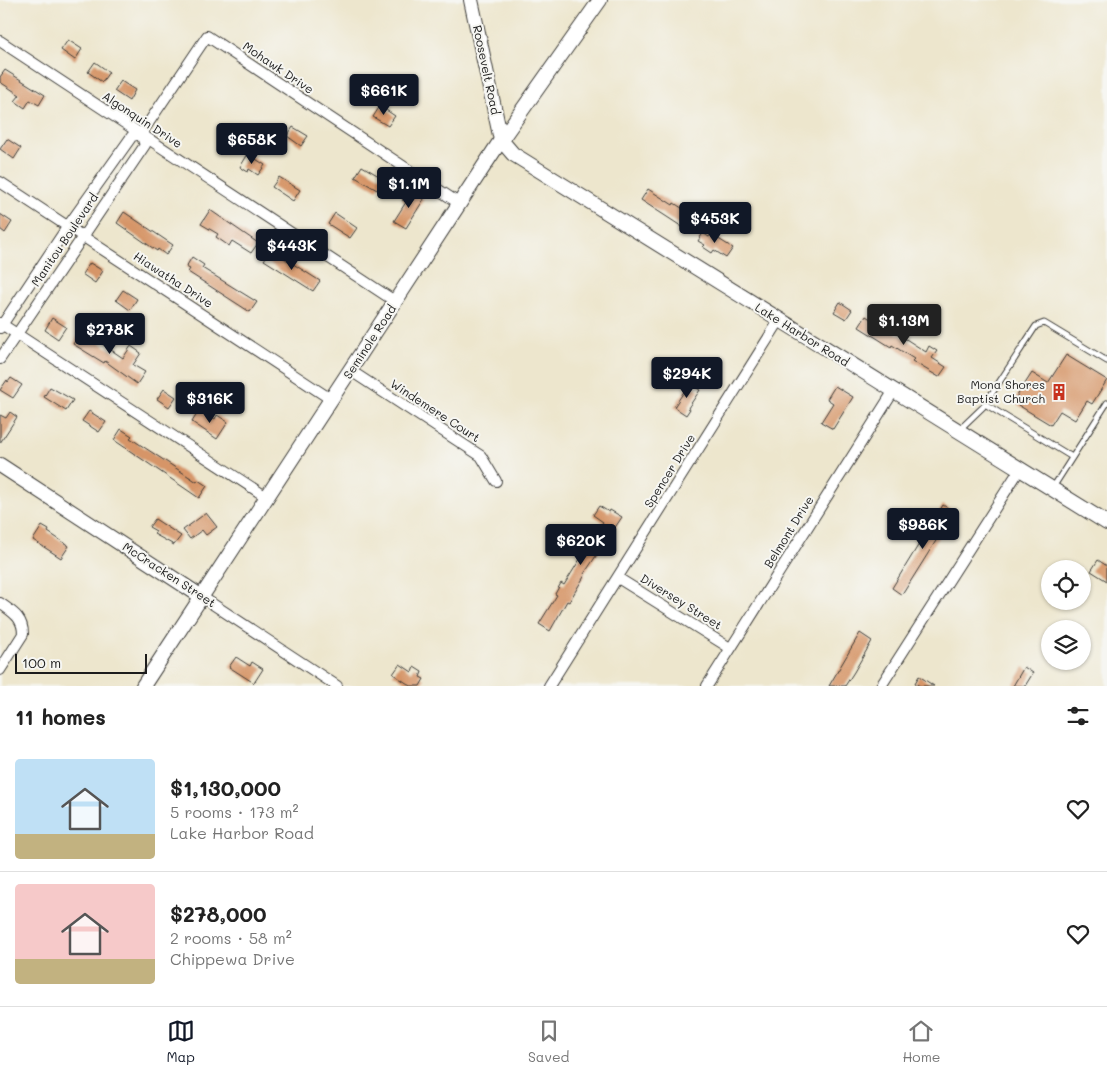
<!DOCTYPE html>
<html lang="en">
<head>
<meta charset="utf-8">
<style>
	:root { --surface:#fff; --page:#f2f2f2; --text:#222; --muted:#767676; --line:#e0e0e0; --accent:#111827 }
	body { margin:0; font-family:Mali,sans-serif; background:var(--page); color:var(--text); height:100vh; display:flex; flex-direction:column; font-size:19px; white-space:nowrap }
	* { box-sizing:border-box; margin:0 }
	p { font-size:16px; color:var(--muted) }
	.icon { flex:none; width:28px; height:28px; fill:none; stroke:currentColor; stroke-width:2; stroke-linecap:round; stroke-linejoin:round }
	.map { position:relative; height:686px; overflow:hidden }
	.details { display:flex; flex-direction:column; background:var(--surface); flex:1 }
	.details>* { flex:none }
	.controls { position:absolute; left:1041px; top:560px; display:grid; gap:10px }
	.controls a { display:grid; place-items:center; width:50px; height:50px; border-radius:50%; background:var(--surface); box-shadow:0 1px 4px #0004; font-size:25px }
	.scale { position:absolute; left:15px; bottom:12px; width:132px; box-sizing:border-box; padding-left:5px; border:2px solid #1c1c1c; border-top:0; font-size:14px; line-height:18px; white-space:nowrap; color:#1c1c1c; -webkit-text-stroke:4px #f6f6f2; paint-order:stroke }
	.price { position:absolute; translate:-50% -42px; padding:0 11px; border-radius:5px; background:var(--accent); color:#fff; font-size:16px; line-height:32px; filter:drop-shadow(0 1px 2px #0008) }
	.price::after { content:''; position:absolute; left:50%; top:30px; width:15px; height:11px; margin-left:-8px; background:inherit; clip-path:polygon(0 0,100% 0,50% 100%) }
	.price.current { background:#222; color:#fff }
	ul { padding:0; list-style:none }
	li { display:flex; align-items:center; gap:15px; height:125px; padding:0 15px }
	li+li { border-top:1px solid var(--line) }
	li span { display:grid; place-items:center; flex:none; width:140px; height:100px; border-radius:5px; color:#555 }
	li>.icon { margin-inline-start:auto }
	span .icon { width:60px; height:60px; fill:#fffc; stroke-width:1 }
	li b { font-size:21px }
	h2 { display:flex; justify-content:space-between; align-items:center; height:60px; padding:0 15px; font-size:21px }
	.tabs { display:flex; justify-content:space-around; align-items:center; height:70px; border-top:1px solid var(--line); background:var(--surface); font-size:14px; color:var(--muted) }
	.tabs a { display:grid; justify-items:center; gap:2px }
	.tabs .current { color:var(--accent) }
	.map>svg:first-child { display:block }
	.building { fill:#d69568 }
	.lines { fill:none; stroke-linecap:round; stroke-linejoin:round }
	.lane-casing { stroke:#3b3a37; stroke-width:7 }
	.street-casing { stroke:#3b3a37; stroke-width:12 }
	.secondary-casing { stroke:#3b3a37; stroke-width:16 }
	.lane { stroke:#fff; stroke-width:5 }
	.street { stroke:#fff; stroke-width:10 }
	.secondary { stroke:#fff; stroke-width:14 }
	.labels { text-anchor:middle; stroke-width:4; stroke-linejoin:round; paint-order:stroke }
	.street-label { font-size:12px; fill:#1c1c1c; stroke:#f6f6f2 }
	.poi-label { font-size:12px; fill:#1c1c1c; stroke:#f6f6f2; text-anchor:end }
</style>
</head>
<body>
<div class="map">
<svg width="1107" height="686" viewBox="0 0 1107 686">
	<rect width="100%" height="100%" fill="#f6f6f2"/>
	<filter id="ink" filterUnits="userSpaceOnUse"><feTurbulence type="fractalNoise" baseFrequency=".02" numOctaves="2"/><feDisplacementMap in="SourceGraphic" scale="10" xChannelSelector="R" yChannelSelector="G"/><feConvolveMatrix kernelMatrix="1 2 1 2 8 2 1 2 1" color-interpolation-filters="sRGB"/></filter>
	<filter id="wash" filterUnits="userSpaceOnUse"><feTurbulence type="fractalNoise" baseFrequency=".0096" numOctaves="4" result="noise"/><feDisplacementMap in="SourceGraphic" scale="20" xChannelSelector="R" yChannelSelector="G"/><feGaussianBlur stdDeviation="1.12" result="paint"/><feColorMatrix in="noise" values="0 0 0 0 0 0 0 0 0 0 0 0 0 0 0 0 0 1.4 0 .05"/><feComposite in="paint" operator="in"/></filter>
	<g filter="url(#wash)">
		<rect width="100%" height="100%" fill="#ede6cd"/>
		<g id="blocks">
			<g class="building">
				<path d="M 68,40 L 82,49 L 75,60 L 61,50 Z"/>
				<path d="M 95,62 L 109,72 L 102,82 L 88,72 Z"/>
				<path d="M 5,70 L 45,95 L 39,105 L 30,100 L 25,108 L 15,101 L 20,95 L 0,82 L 0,77 Z"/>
				<path d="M 121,81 L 135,90 L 129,101 L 114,91 Z"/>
				<path d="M 380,106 L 395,116 L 388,126 L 373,117 Z"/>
				<path d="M 293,127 L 308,136 L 301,146 L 287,136 Z"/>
				<path d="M 7,139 L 21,148 L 14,159 L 0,149 Z"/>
				<path d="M 248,154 L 265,165 L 258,175 L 249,169 L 248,172 L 240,167 Z"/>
				<path d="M 362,166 L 384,179 L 377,190 L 355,177 Z"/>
				<path d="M 279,177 L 300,190 L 293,201 L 272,187 Z"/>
				<path d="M 648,189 L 673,205 L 674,203 L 699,219 L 690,232 L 641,200 Z"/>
				<path d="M 409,190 L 424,199 L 406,228 L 394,221 L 406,202 L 402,200 Z"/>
				<path d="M 210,210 L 258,243 L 251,253 L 232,241 L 229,246 L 216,237 L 218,234 L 201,224 Z"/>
				<path d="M 124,212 L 173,245 L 166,255 L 158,249 L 157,251 L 117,223 Z"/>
				<path d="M 335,213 L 357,228 L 350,238 L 328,224 Z"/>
				<path d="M 0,214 L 12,222 L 5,233 L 0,229 Z"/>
				<path d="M 713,231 L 719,235 L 717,238 L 733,248 L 726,258 L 714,250 L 712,253 L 703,247 L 705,245 L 698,241 L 703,233 L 709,237 Z"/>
				<path d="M 271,250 L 320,281 L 313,291 L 264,260 Z"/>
				<path d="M 192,257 L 204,265 L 202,268 L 257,302 L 250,312 L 188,272 L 190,269 L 186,267 Z"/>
				<path d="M 90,263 L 103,271 L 95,283 L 82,274 Z"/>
				<path d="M 123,290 L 137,299 L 130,310 L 116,300 Z"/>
				<path d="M 840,302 L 852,310 L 846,319 L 834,312 Z"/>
				<path d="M 866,316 L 891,332 L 892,330 L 926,352 L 929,346 L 937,351 L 932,358 L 946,367 L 939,377 L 912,361 L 914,359 L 892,345 L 891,347 L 859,327 Z"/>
				<path d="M 52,318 L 66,327 L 58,339 L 45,330 Z"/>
				<path d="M 85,325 L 95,332 L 92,337 L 123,358 L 131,346 L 141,353 L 133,365 L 145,372 L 137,384 L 105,361 L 104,363 L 73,344 Z"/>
				<path d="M 1066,355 L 1107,380 L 1092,404 L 1087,401 L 1075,420 L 1060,411 L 1051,425 L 1013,402 L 1032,373 L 1048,383 Z"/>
				<path d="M 11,378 L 22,385 L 13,398 L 0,390 L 7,380 L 8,382 Z"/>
				<path d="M 689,384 L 700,390 L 688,408 L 690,409 L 686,415 L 674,407 Z"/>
				<path d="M 835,386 L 853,397 L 833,429 L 821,422 L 833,403 L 827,399 Z"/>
				<path d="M 50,387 L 73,400 L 66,411 L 44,397 Z"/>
				<path d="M 164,389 L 176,397 L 169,407 L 157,399 Z"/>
				<path d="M 200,409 L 215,419 L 217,415 L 228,422 L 217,439 L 192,422 Z"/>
				<path d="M 89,411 L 106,422 L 99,432 L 82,421 Z"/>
				<path d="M 10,412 L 17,417 L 0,443 L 0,415 L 6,418 Z"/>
				<path d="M 121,429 L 132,436 L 130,438 L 197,482 L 198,480 L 207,486 L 199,498 L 114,440 Z"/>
				<path d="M 943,505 L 954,512 L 902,595 L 892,588 Z"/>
				<path d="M 599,506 L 609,512 L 610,510 L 622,517 L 584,574 L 585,575 L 569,602 L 567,601 L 550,631 L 539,624 L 557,595 L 555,594 L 561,583 L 564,585 L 603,522 L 593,515 Z"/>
				<path d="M 206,513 L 217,527 L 206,535 L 202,530 L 190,539 L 183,530 Z"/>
				<path d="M 155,519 L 181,536 L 174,545 L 154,534 L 156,531 L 149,527 Z"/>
				<path d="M 42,526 L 49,530 L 48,532 L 69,546 L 61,558 L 33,540 Z"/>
				<path d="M 1098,560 L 1107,566 L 1107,581 L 1091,571 Z"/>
				<path d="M 860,633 L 872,641 L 854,672 L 845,686 L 829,686 Z"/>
				<path d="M 236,657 L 250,666 L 252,662 L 263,669 L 254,683 L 229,667 Z"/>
				<path d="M 400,664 L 412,672 L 414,667 L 422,672 L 420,677 L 424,679 L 420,686 L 411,686 L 393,674 Z"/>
				<path d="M 1024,667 L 1033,673 L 1025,686 L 1013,686 Z"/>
				<path d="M 919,676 L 934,686 L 920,686 L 915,683 Z"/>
			</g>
		</g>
	</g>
	<g filter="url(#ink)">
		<use href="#blocks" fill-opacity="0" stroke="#3b3a37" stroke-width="1"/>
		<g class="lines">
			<g class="lane-casing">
				<g id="lane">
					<path d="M 985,404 L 1072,457"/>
					<path d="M 959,430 L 983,407 L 1036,326 L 1044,323 L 1107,361"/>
					<path d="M 1052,489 L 1107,403"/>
				</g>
			</g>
			<g class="street-casing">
				<g id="street">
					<path d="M 0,41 L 396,302"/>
					<path d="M 141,134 L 207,36 L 460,204"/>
					<path d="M 0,182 L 332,400"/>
					<path d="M 0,323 L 268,498"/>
					<path d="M 0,328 L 68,226 L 132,136 L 141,134 L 145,145 L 0,359"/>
					<path d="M 351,371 L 481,456 L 496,481"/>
					<path d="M 618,578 L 730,648"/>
					<path d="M 202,597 L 337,686"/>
					<path d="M 0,603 C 12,612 23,617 23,634 L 0,670"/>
					<path d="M 549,686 L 779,321"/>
					<path d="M 707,686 L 893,392"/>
					<path d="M 881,686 L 1020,469"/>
				</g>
			</g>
			<g class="secondary-casing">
				<g id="secondary">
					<path d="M 471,0 L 501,140 L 513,154 L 1107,523"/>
					<path d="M 0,465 L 202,597"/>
					<path d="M 143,686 L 501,140 L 600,0"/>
				</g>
			</g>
			<use href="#lane" class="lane"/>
			<use href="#street" class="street"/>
			<use href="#secondary" class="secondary"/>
		</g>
	</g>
	<defs>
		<g id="building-bare" transform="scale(1.35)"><path d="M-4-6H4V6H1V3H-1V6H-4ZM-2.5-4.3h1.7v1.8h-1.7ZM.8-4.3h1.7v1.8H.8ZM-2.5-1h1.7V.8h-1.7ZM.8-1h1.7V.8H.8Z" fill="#c8321e" stroke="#f6f6f2" stroke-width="2.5" paint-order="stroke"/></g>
	</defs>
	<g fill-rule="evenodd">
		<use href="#building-bare" x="1059" y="392"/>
	</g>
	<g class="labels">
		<g class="street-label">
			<text transform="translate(278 68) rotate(34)" y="4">Mohawk Drive</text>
			<text transform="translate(486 70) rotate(78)" y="4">Roosevelt Road</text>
			<text transform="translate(142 120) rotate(33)" y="4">Algonquin Drive</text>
			<text transform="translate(65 240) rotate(-56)" y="4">Manitou Boulevard</text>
			<text transform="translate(173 280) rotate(33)" y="4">Hiawatha Drive</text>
			<text transform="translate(802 335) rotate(32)" y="4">Lake Harbor Road</text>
			<text transform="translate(370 342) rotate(-57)" y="4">Seminole Road</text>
			<text transform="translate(435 411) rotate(33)" y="4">Windemere Court</text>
			<text transform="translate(670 471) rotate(-58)" y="4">Spencer Drive</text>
			<text transform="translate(789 532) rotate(-58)" y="4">Belmont Drive</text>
			<text transform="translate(169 575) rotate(33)" y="4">McCracken Street</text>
			<text transform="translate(681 602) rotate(32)" y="4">Diversey Street</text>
		</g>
		<g class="poi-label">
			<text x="1045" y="389">Mona Shores<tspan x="1045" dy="14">Baptist Church</tspan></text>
		</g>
	</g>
</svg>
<div class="controls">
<a><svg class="icon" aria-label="locate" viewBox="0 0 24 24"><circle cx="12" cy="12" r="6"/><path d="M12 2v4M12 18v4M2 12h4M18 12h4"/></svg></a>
<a><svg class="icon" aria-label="layers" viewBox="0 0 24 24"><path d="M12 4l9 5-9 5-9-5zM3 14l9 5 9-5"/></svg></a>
</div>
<div class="scale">100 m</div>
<b class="price" style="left:384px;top:116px">$661K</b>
<b class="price" style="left:252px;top:165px">$658K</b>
<b class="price" style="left:409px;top:209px">$1.1M</b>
<b class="price" style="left:715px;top:244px">$453K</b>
<b class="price" style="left:292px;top:271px">$443K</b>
<b class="price current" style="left:904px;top:346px">$1.13M</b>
<b class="price" style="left:110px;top:355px">$278K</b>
<b class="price" style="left:687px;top:399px">$294K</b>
<b class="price" style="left:210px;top:424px">$316K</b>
<b class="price" style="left:923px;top:550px">$986K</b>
<b class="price" style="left:581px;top:566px">$620K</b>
</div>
<section class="details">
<h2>11 homes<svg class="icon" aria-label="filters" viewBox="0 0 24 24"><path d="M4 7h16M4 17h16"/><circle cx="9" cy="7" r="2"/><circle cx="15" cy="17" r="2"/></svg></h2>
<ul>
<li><span style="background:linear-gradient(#bfe0f5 75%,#c2b280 0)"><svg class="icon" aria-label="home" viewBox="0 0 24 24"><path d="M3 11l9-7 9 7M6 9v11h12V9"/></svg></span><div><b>$1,130,000</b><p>5 rooms · 173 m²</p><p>Lake Harbor Road</p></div><svg class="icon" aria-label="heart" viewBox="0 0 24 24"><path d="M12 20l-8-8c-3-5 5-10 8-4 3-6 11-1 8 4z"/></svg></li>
<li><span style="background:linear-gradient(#f6c9c9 75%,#c2b280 0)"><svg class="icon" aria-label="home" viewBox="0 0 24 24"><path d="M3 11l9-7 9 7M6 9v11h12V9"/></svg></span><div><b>$278,000</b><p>2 rooms · 58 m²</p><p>Chippewa Drive</p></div><svg class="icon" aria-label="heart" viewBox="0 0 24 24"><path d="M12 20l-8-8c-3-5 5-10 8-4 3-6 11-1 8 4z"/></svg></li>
</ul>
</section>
<nav class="tabs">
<a class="current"><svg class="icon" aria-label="map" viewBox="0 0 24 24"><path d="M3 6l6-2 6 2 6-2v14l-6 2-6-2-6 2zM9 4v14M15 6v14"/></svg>Map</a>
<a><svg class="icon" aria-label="saved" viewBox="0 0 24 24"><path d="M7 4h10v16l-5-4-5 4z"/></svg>Saved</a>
<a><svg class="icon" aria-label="home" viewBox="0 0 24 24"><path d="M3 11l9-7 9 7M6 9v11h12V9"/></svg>Home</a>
</nav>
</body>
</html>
